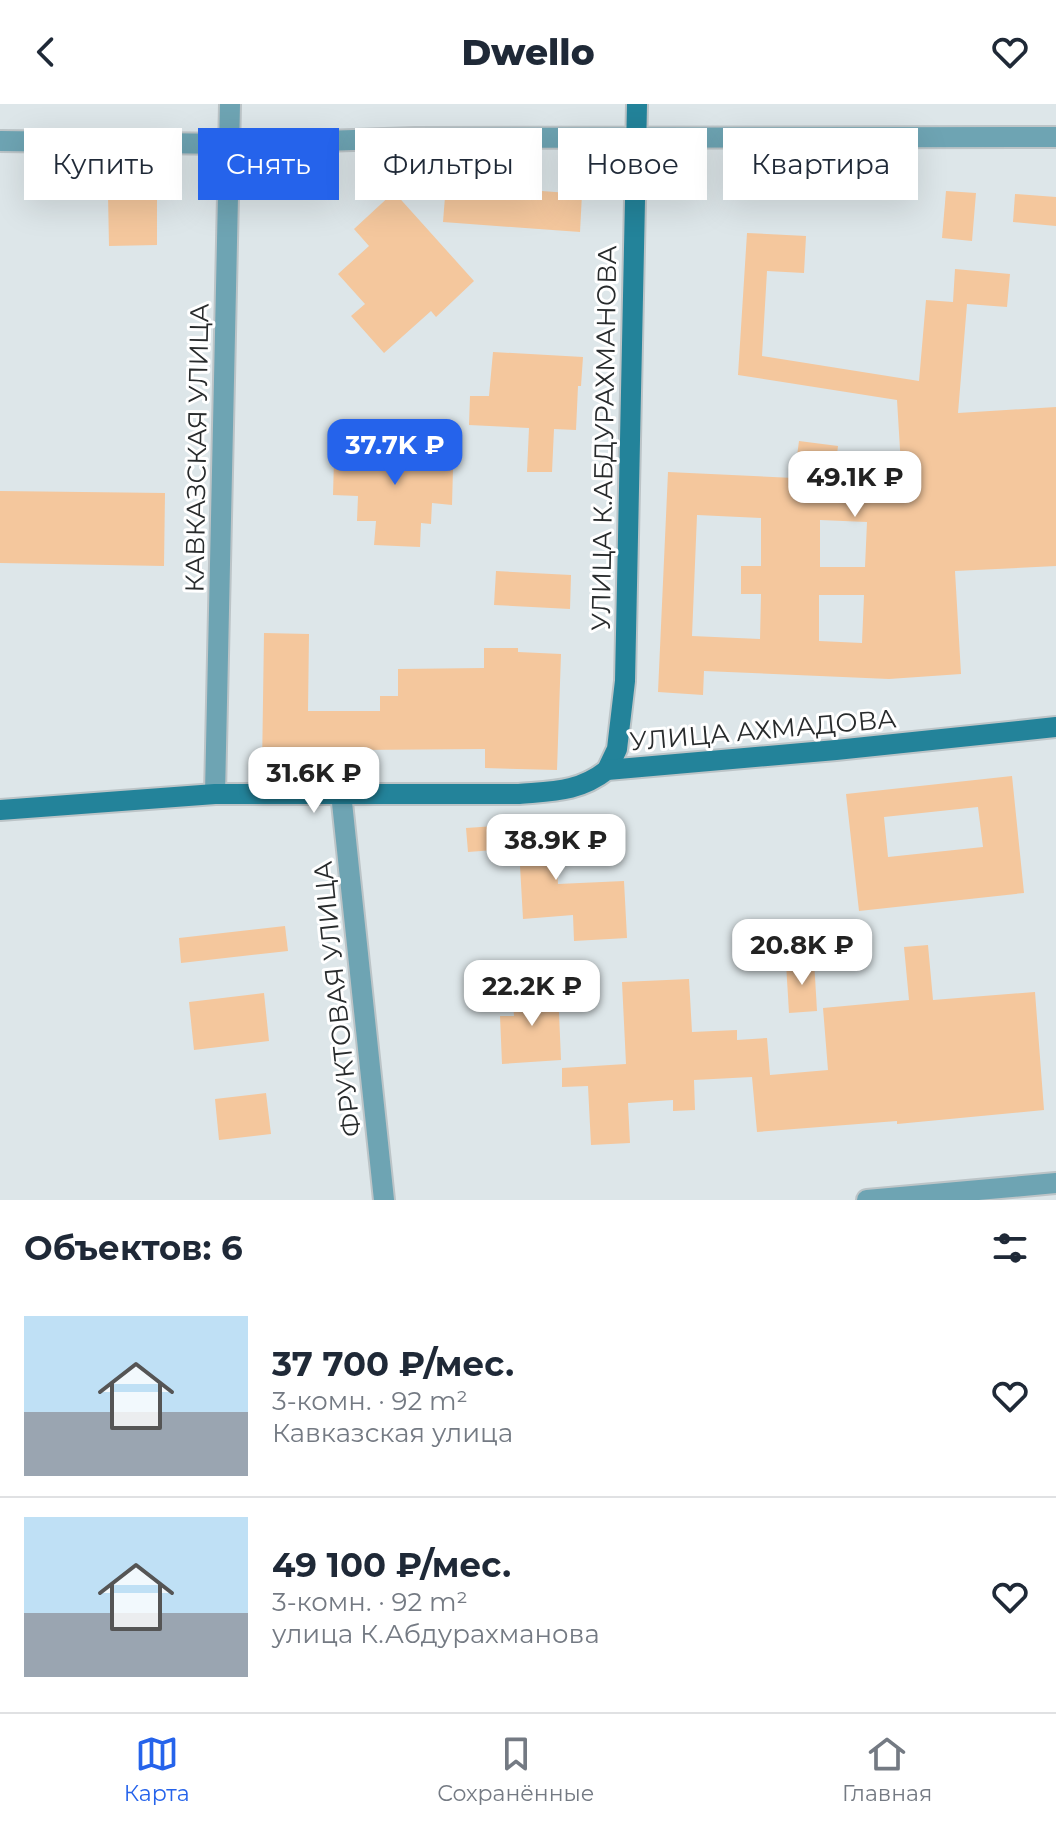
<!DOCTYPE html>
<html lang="ru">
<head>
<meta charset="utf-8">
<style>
	:root { --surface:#fff; --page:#f2f2f3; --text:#1f2937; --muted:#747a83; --line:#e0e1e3; --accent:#2563eb }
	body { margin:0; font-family:Montserrat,sans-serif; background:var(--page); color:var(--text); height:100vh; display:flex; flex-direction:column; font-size:30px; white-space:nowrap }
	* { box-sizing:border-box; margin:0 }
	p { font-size:26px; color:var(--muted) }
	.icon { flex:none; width:44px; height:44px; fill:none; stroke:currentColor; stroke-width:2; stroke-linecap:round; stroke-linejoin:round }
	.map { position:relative; height:1096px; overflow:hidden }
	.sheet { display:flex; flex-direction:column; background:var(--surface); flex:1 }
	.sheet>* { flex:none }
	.guide { position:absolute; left:24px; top:24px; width:1008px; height:72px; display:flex; gap:16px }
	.price { position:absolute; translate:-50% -68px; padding:0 18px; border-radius:16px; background:#fff; color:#222; font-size:26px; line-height:52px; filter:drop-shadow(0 2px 4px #0008) }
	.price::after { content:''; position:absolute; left:50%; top:48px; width:24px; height:18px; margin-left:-12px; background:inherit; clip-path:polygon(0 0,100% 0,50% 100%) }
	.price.on { background:var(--accent); color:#fff }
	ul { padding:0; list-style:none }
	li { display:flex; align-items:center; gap:24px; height:200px; padding:0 24px }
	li+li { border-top:2px solid var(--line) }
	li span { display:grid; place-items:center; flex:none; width:224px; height:160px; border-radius:0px; color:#555 }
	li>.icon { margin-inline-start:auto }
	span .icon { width:96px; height:96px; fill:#fffc; stroke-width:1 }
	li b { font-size:34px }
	h2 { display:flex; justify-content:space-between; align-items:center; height:96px; padding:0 24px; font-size:34px }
	.tag { padding:0 28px; border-radius:0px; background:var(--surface); box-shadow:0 8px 32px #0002; font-size:28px; line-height:72px }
	.tag.on { background:var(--accent); color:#fff }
	header { display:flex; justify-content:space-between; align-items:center; height:104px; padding:0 24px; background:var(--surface); font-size:36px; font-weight:800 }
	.menu { display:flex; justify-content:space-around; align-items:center; height:112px; border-top:2px solid var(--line); background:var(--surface); font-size:22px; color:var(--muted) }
	.menu a { display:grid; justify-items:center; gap:4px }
	.menu .on { color:var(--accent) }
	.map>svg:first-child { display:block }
	.building { fill:#f4c79d; fill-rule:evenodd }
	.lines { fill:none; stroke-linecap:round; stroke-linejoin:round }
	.street-casing { stroke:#bcc4c7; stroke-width:24 }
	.secondary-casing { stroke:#bcc4c7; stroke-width:24 }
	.street { stroke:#6ea4b3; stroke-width:20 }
	.secondary { stroke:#23839a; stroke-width:20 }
	.labels { text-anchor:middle; stroke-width:6; stroke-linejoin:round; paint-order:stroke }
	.street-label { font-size:26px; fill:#282b2c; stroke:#fff }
</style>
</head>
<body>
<header><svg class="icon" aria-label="back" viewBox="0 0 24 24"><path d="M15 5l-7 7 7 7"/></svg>Dwello<svg class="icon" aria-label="heart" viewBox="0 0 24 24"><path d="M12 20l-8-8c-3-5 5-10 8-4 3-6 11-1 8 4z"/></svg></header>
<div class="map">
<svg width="1056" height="1096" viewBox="0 0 1056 1096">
	<rect width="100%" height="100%" fill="#dde6e9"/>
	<g class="building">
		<path d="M 446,80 L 582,90 L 580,128 L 443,118 Z"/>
		<path d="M 946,87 L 976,89 L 972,137 L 942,134 Z"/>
		<path d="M 394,88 L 474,177 L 436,213 L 431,207 L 384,249 L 351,212 L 365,200 L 338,170 L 369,142 L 354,125 Z"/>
		<path d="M 157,90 L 157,141 L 109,142 L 108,91 Z"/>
		<path d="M 1015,90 L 1056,93 L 1056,122 L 1013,118 Z"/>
		<path d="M 747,129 L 806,132 L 804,169 L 767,167 L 762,252 L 919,277 L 926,196 L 953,198 L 955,165 L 1010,170 L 1007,203 L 967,200 L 958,309 L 1056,303 L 1056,462 L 955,467 L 961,570 L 889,575 L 704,567 L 703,591 L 658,588 L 668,368 L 794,374 L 799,337 L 838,342 L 834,375 L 902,378 L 897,296 L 738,271 ZM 697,411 L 761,414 L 761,462 L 741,462 L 741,490 L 761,490 L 760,535 L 692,532 ZM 820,416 L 867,418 L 865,463 L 820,463 ZM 819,491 L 864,491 L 862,539 L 819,537 Z"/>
		<path d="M 493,248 L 583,253 L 581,282 L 578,282 L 576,326 L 554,325 L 552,368 L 527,368 L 529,324 L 469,321 L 470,292 L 489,292 Z"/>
		<path d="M 377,325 L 422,327 L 421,349 L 434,349 L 434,364 L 453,365 L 452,401 L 432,399 L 431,420 L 421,419 L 420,443 L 374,441 L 376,417 L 357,417 L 358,392 L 333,391 L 334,356 L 359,357 L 360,346 L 376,347 Z"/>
		<path d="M 0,387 L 165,389 L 164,462 L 0,459 Z"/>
		<path d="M 496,467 L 571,471 L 570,505 L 494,501 Z"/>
		<path d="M 264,529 L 309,530 L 308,607 L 380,607 L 380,592 L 398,592 L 398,565 L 484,564 L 484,544 L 518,544 L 518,548 L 561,550 L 557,666 L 485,664 L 485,645 L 358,646 L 358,666 L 262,665 Z"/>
		<path d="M 1012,672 L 1024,789 L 859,807 L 846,690 ZM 978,703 L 983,743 L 888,753 L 884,713 Z"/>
		<path d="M 554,718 L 558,780 L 624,777 L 627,834 L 574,837 L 573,811 L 523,815 L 519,744 L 468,748 L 466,724 Z"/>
		<path d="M 285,822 L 288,847 L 181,859 L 179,834 Z"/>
		<path d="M 928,841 L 933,896 L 1035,888 L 1044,1006 L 897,1020 L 897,1017 L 757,1028 L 752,973 L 694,976 L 695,1006 L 673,1007 L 673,996 L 628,999 L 630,1039 L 591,1041 L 588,982 L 562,983 L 562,964 L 626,960 L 622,878 L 689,875 L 692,928 L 737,926 L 737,936 L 767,934 L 770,971 L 828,966 L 823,904 L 909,896 L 904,843 Z"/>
		<path d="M 814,856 L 817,907 L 789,909 L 786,859 Z"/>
		<path d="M 558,885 L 561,956 L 502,960 L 500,912 L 514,912 L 512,887 Z"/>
		<path d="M 264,889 L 269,937 L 194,946 L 189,898 Z"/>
		<path d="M 266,989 L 271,1030 L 219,1036 L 215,995 Z"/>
	</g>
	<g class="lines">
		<g class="street-casing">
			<g id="street">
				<path d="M 0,37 L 230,40 L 415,34 L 1056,33"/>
				<path d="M 341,689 L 384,1096"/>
				<path d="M 215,690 L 230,0"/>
				<path d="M 867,1096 L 1056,1079"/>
			</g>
		</g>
		<g class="secondary-casing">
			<g id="secondary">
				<path d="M 607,666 L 617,645 L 625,577 L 637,0"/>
				<path d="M 0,706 L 215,690 L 519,690 C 553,687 579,688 607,666 L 836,646 L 1056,623"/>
			</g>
		</g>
		<use href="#street" class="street"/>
		<use href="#secondary" class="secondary"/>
	</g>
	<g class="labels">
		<g class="street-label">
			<text transform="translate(604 334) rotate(-89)" y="9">УЛИЦА К.АБДУРАХМАНОВА</text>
			<text transform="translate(197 344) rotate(-89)" y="9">КАВКАЗСКАЯ УЛИЦА</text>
			<text transform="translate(763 626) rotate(-5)" y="9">УЛИЦА АХМАДОВА</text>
			<text transform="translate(337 895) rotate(-96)" y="9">ФРУКТОВАЯ УЛИЦА</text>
		</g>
	</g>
</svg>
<b class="price on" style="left:395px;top:383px">37.7K ₽</b>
<b class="price" style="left:855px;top:415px">49.1K ₽</b>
<b class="price" style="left:314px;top:711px">31.6K ₽</b>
<b class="price" style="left:556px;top:778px">38.9K ₽</b>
<b class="price" style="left:802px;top:883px">20.8K ₽</b>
<b class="price" style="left:532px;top:924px">22.2K ₽</b>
<div class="guide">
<a class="tag">Купить</a>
<a class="tag on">Снять</a>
<a class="tag">Фильтры</a>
<a class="tag">Новое</a>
<a class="tag">Квартира</a>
</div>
</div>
<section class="sheet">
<h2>Объектов: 6<svg class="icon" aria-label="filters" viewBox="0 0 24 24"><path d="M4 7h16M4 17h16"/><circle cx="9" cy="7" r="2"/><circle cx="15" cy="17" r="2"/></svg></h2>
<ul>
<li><span style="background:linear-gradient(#bfe0f5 60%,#9aa5b1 0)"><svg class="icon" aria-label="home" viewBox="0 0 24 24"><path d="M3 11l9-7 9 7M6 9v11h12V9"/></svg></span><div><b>37 700 ₽/мес.</b><p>3-комн. · 92 m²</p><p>Кавказская улица</p></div><svg class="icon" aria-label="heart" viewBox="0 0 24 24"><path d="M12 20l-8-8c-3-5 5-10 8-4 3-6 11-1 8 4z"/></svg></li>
<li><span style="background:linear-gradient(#bfe0f5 60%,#9aa5b1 0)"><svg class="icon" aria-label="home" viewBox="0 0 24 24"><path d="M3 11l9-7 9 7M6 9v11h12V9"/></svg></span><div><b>49 100 ₽/мес.</b><p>3-комн. · 92 m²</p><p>улица К.Абдурахманова</p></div><svg class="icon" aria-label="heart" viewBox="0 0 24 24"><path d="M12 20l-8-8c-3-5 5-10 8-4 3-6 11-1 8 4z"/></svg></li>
</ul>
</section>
<nav class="menu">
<a class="on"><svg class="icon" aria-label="map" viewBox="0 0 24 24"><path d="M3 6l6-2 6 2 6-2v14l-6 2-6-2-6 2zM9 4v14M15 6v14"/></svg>Карта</a>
<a><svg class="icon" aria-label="saved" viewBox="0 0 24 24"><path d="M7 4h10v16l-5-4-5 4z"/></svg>Сохранённые</a>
<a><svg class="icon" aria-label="home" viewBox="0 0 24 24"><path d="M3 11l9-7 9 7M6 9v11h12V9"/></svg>Главная</a>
</nav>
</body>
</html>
